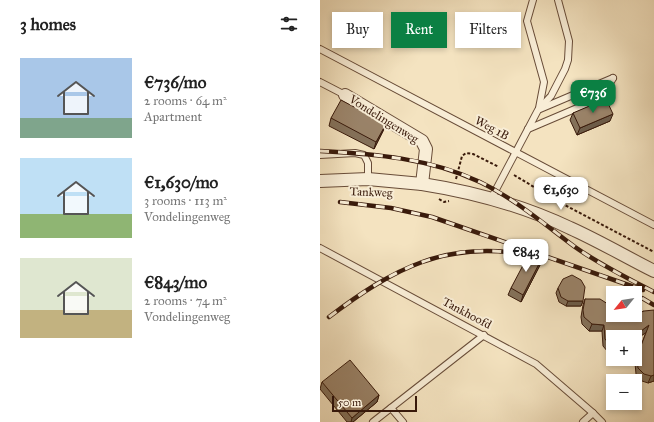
<!DOCTYPE html>
<html lang="en">
<head>
<meta charset="utf-8">
<style>
	:root { --surface:#fff; --page:#f2f2f2; --text:#222; --muted:#767676; --accent:#0b8043 }
	body { margin:0; font-family:"IM FELL Great Primer",serif; background:var(--page); color:var(--text); height:100vh; display:flex; flex-direction:column; font-size:15px; white-space:nowrap }
	* { box-sizing:border-box; margin:0 }
	p { font-size:13px; color:var(--muted) }
	.icon { flex:none; width:22px; height:22px; fill:none; stroke:currentColor; stroke-width:2; stroke-linecap:round; stroke-linejoin:round }
	.map { position:relative; flex:1; overflow:hidden }
	.drawer { display:flex; flex-direction:column; background:var(--surface); width:320px }
	.drawer>* { flex:none }
	.guide { position:absolute; left:12px; top:12px; width:262px; height:36px; display:flex; gap:8px }
	.needle { width:26px; rotate:240deg }
	.controls { position:absolute; left:286px; top:286px; display:grid; gap:8px }
	.controls a { display:grid; place-items:center; width:36px; height:36px; border-radius:0px; background:var(--surface); box-shadow:0 2px 6px #0003; font-size:20px }
	.scale { position:absolute; left:12px; bottom:10px; width:85px; box-sizing:border-box; padding-left:4px; border:2px solid #391a0b; border-top:0; font-size:11px; line-height:14px; white-space:nowrap; color:#391a0b; -webkit-text-stroke:3px #f8edd6; paint-order:stroke }
	.price { position:absolute; translate:-50% -34px; padding:0 9px; border-radius:8px; background:#fff; color:#222; font-size:13px; line-height:26px; filter:drop-shadow(0 1px 2px #0008) }
	.price::after { content:''; position:absolute; left:50%; top:24px; width:12px; height:9px; margin-left:-6px; background:inherit; clip-path:polygon(0 0,100% 0,50% 100%) }
	.price.on { background:var(--accent); color:#fff }
	ul { padding:0; list-style:none }
	li { display:flex; align-items:center; gap:12px; height:100px; padding:0 20px }
	li span { display:grid; place-items:center; flex:none; width:112px; height:80px; border-radius:0px; color:#555 }
	li>.icon { margin-inline-start:auto }
	span .icon { width:48px; height:48px; fill:#fffc; stroke-width:1 }
	li b { font-size:17px }
	h2 { display:flex; justify-content:space-between; align-items:center; height:48px; padding:0 20px; font-size:17px }
	.tag { padding:0 14px; border-radius:0px; background:var(--surface); box-shadow:0 2px 6px #0003; font-size:14px; line-height:36px }
	.tag.on { background:var(--accent); color:#fff }
	main { display:flex; flex:1; min-height:0 }
	.map>svg:first-child { display:block }
	.lines { fill:none; stroke-linecap:round; stroke-linejoin:round }
	.service-casing { stroke:#684c38; stroke-width:8 }
	.minor-casing { stroke:#684c38; stroke-width:14 }
	.path { stroke:#391a0b; stroke-width:2; stroke-dasharray:3 2; stroke-linecap:butt }
	.service { stroke:#f8edd6; stroke-width:6 }
	.minor { stroke:#f8edd6; stroke-width:12 }
	.rail-casing { stroke:#391a0b; stroke-width:4.5 }
	.rail { stroke:#f8edd6; stroke-width:3; stroke-dasharray:9; stroke-linecap:butt }
	.wall { fill:#84715a; stroke:#391a0b }
	.shaded-wall { fill:#6c5c4a; stroke:#391a0b }
	.building { fill:#9a8369; stroke:#391a0b }
	.labels { text-anchor:middle; stroke-width:4; stroke-linejoin:round; paint-order:stroke }
	.street-label { font-size:12px; fill:#391a0b; stroke:#f8edd6 }
</style>
</head>
<body>
<main>
<section class="drawer">
<h2>3 homes<svg class="icon" aria-label="filters" viewBox="0 0 24 24"><path d="M4 7h16M4 17h16"/><circle cx="9" cy="7" r="2"/><circle cx="15" cy="17" r="2"/></svg></h2>
<ul>
<li><span style="background:linear-gradient(#a9c7e8 75%,#7fa58c 0)"><svg class="icon" aria-label="home" viewBox="0 0 24 24"><path d="M3 11l9-7 9 7M6 9v11h12V9"/></svg></span><div><b>€736/mo</b><p>2 rooms · 64 m²</p><p>Apartment</p></div></li>
<li><span style="background:linear-gradient(#bfe0f5 70%,#8fb573 0)"><svg class="icon" aria-label="home" viewBox="0 0 24 24"><path d="M3 11l9-7 9 7M6 9v11h12V9"/></svg></span><div><b>€1,630/mo</b><p>3 rooms · 113 m²</p><p>Vondelingenweg</p></div></li>
<li><span style="background:linear-gradient(#dfe7d0 65%,#c2b280 0)"><svg class="icon" aria-label="home" viewBox="0 0 24 24"><path d="M3 11l9-7 9 7M6 9v11h12V9"/></svg></span><div><b>€843/mo</b><p>2 rooms · 74 m²</p><p>Vondelingenweg</p></div></li>
</ul>
</section>
<div class="map">
<svg width="334" height="422" viewBox="0 0 334 422">
	<rect width="100%" height="100%" fill="#f4e3c0"/>
	<filter id="stains"><feTurbulence type="fractalNoise" baseFrequency=".005" numOctaves="4"/><feColorMatrix values="0 0 0 0 .2 0 0 0 0 .09 0 0 0 0 .02 0 0 0 .5 -.17"/></filter>
	<radialGradient id="worn" r=".72"><stop offset=".6" stop-color="#630" stop-opacity="0"/><stop offset="1" stop-color="#630" stop-opacity=".3"/></radialGradient>
	<g class="lines">
		<g class="service-casing">
			<g id="service">
				<path d="M 213,0 L 207,21 L 224,82 L 219,108"/>
				<path d="M 0,49 L 334,225"/>
				<path d="M 0,82 L 25,95"/>
				<path d="M 220,109 L 293,78"/>
				<path d="M 208,129 L 283,97 L 293,78"/>
				<path d="M 0,155 L 35,153 L 44,155 L 48,163 L 48,179"/>
				<path d="M 171,199 L 218,110 L 231,96 L 245,69 L 248,60 L 249,41 L 238,0"/>
				<path d="M 0,248 L 216,364 L 273,413"/>
				<path d="M 71,408 L 83,422"/>
				<path d="M 53,422 L 164,335"/>
				<path d="M 263,422 L 273,413 L 282,422"/>
			</g>
		</g>
		<g class="minor-casing">
			<g id="minor">
				<path d="M 25,95 L 102,141 L 106,149 L 102,184 C 153,192 204,206 250,228 C 279,241 306,257 334,271"/>
				<path d="M 0,181 L 48,179 L 102,184"/>
			</g>
		</g>
		<g class="path">
			<path d="M 194,175 L 239,202 L 334,252"/>
			<path d="M 136,179 L 142,156 L 146,153 L 153,154 L 179,167"/>
			<path d="M 119,199 L 124,202 L 129,201"/>
		</g>
		<use href="#service" class="service"/>
		<use href="#minor" class="minor"/>
		<g class="rail-casing">
			<g id="rail">
				<path d="M 0,151 C 55,154 109,158 160,182 C 195,199 224,224 255,247 C 279,264 307,278 334,292"/>
				<path d="M 20,202 L 71,208 L 112,217 L 323,290"/>
				<path d="M 322,298 L 334,305"/>
				<path d="M 9,317 C 74,268 126,240 209,255"/>
			</g>
		</g>
		<use href="#rail" class="rail"/>
	</g>
	<g class="wall">
		<path d="M 253,113 L 290,121 L 257,135 L 250,120 Z"/>
		<path d="M 11,118 L 66,124 L 63,131 L 54,149 L 9,126 Z"/>
		<path d="M 220,265 L 201,302 L 188,295 L 191,288 Z"/>
		<path d="M 238,288 L 263,301 L 261,306 L 246,306 L 239,302 L 236,293 Z"/>
		<path d="M 265,299 L 291,306 L 314,315 L 324,311 L 334,381 L 328,383 L 322,381 L 316,374 L 315,363 L 326,332 L 315,340 L 315,337 L 293,337 L 293,353 L 288,352 L 283,346 L 282,331 L 269,331 L 262,324 L 261,317 L 263,305 Z"/>
		<path d="M 2,382 L 59,395 L 57,402 L 33,422 L 27,422 L 0,389 Z"/>
	</g>
	<g class="shaded-wall">
		<path d="M 293,114 L 290,121 L 257,135 L 260,128 Z"/>
		<path d="M 66,124 L 63,131 L 54,149 L 56,142 Z"/>
		<path d="M 222,258 L 220,265 L 201,302 L 203,295 Z"/>
		<path d="M 248,301 L 263,301 L 261,306 L 246,306 Z"/>
		<path d="M 272,324 L 284,325 L 282,331 L 269,331 Z"/>
		<path d="M 329,325 L 327,332 L 315,340 L 315,337 L 313,337 Z"/>
		<path d="M 334,375 L 334,381 L 328,383 L 331,376 Z"/>
		<path d="M 59,395 L 57,402 L 33,422 L 31,422 L 32,418 Z"/>
	</g>
	<g class="building">
		<path d="M 286,99 L 293,114 L 260,128 L 253,113 Z"/>
		<path d="M 21,100 L 66,124 L 56,142 L 11,118 Z"/>
		<path d="M 210,252 L 222,258 L 203,295 L 191,288 Z"/>
		<path d="M 252,275 L 261,280 L 265,287 L 263,301 L 248,301 L 241,297 L 238,288 L 243,279 Z"/>
		<path d="M 265,299 L 280,299 L 291,306 L 293,303 L 293,315 L 314,315 L 324,311 L 334,310 L 334,375 L 331,376 L 324,374 L 318,368 L 317,356 L 329,325 L 313,337 L 293,337 L 293,346 L 290,345 L 285,339 L 284,325 L 272,324 L 264,317 L 263,310 Z"/>
		<path d="M 30,360 L 59,395 L 32,418 L 2,382 Z"/>
	</g>
	<g class="labels">
		<g class="street-label">
			<text transform="translate(64 119) rotate(32)" y="4">Vondelingenweg</text>
			<text transform="translate(172 128) rotate(28)" y="4">Weg 1B</text>
			<text transform="translate(51 192) rotate(2)" y="4">Tankweg</text>
			<text transform="translate(147 313) rotate(28)" y="4">Tankhoofd</text>
		</g>
	</g>
	<rect width="100%" height="100%" filter="url(#stains)"/>
	<rect width="100%" height="100%" fill="url(#worn)"/>
</svg>
<div class="controls">
<a><svg class="needle" viewBox="-14 -14 28 28"><path d="M0-13l5 13h-10z" fill="#e53935"/><path d="M0 13l5-13h-10z" fill="#767676"/></svg></a>
<a>+</a>
<a>−</a>
</div>
<div class="scale">50 m</div>
<b class="price on" style="left:273px;top:114px">€736</b>
<b class="price" style="left:241px;top:211px">€1,630</b>
<b class="price" style="left:206px;top:273px">€843</b>
<div class="guide">
<a class="tag">Buy</a>
<a class="tag on">Rent</a>
<a class="tag">Filters</a>
</div>
</div>
</main>
</body>
</html>
